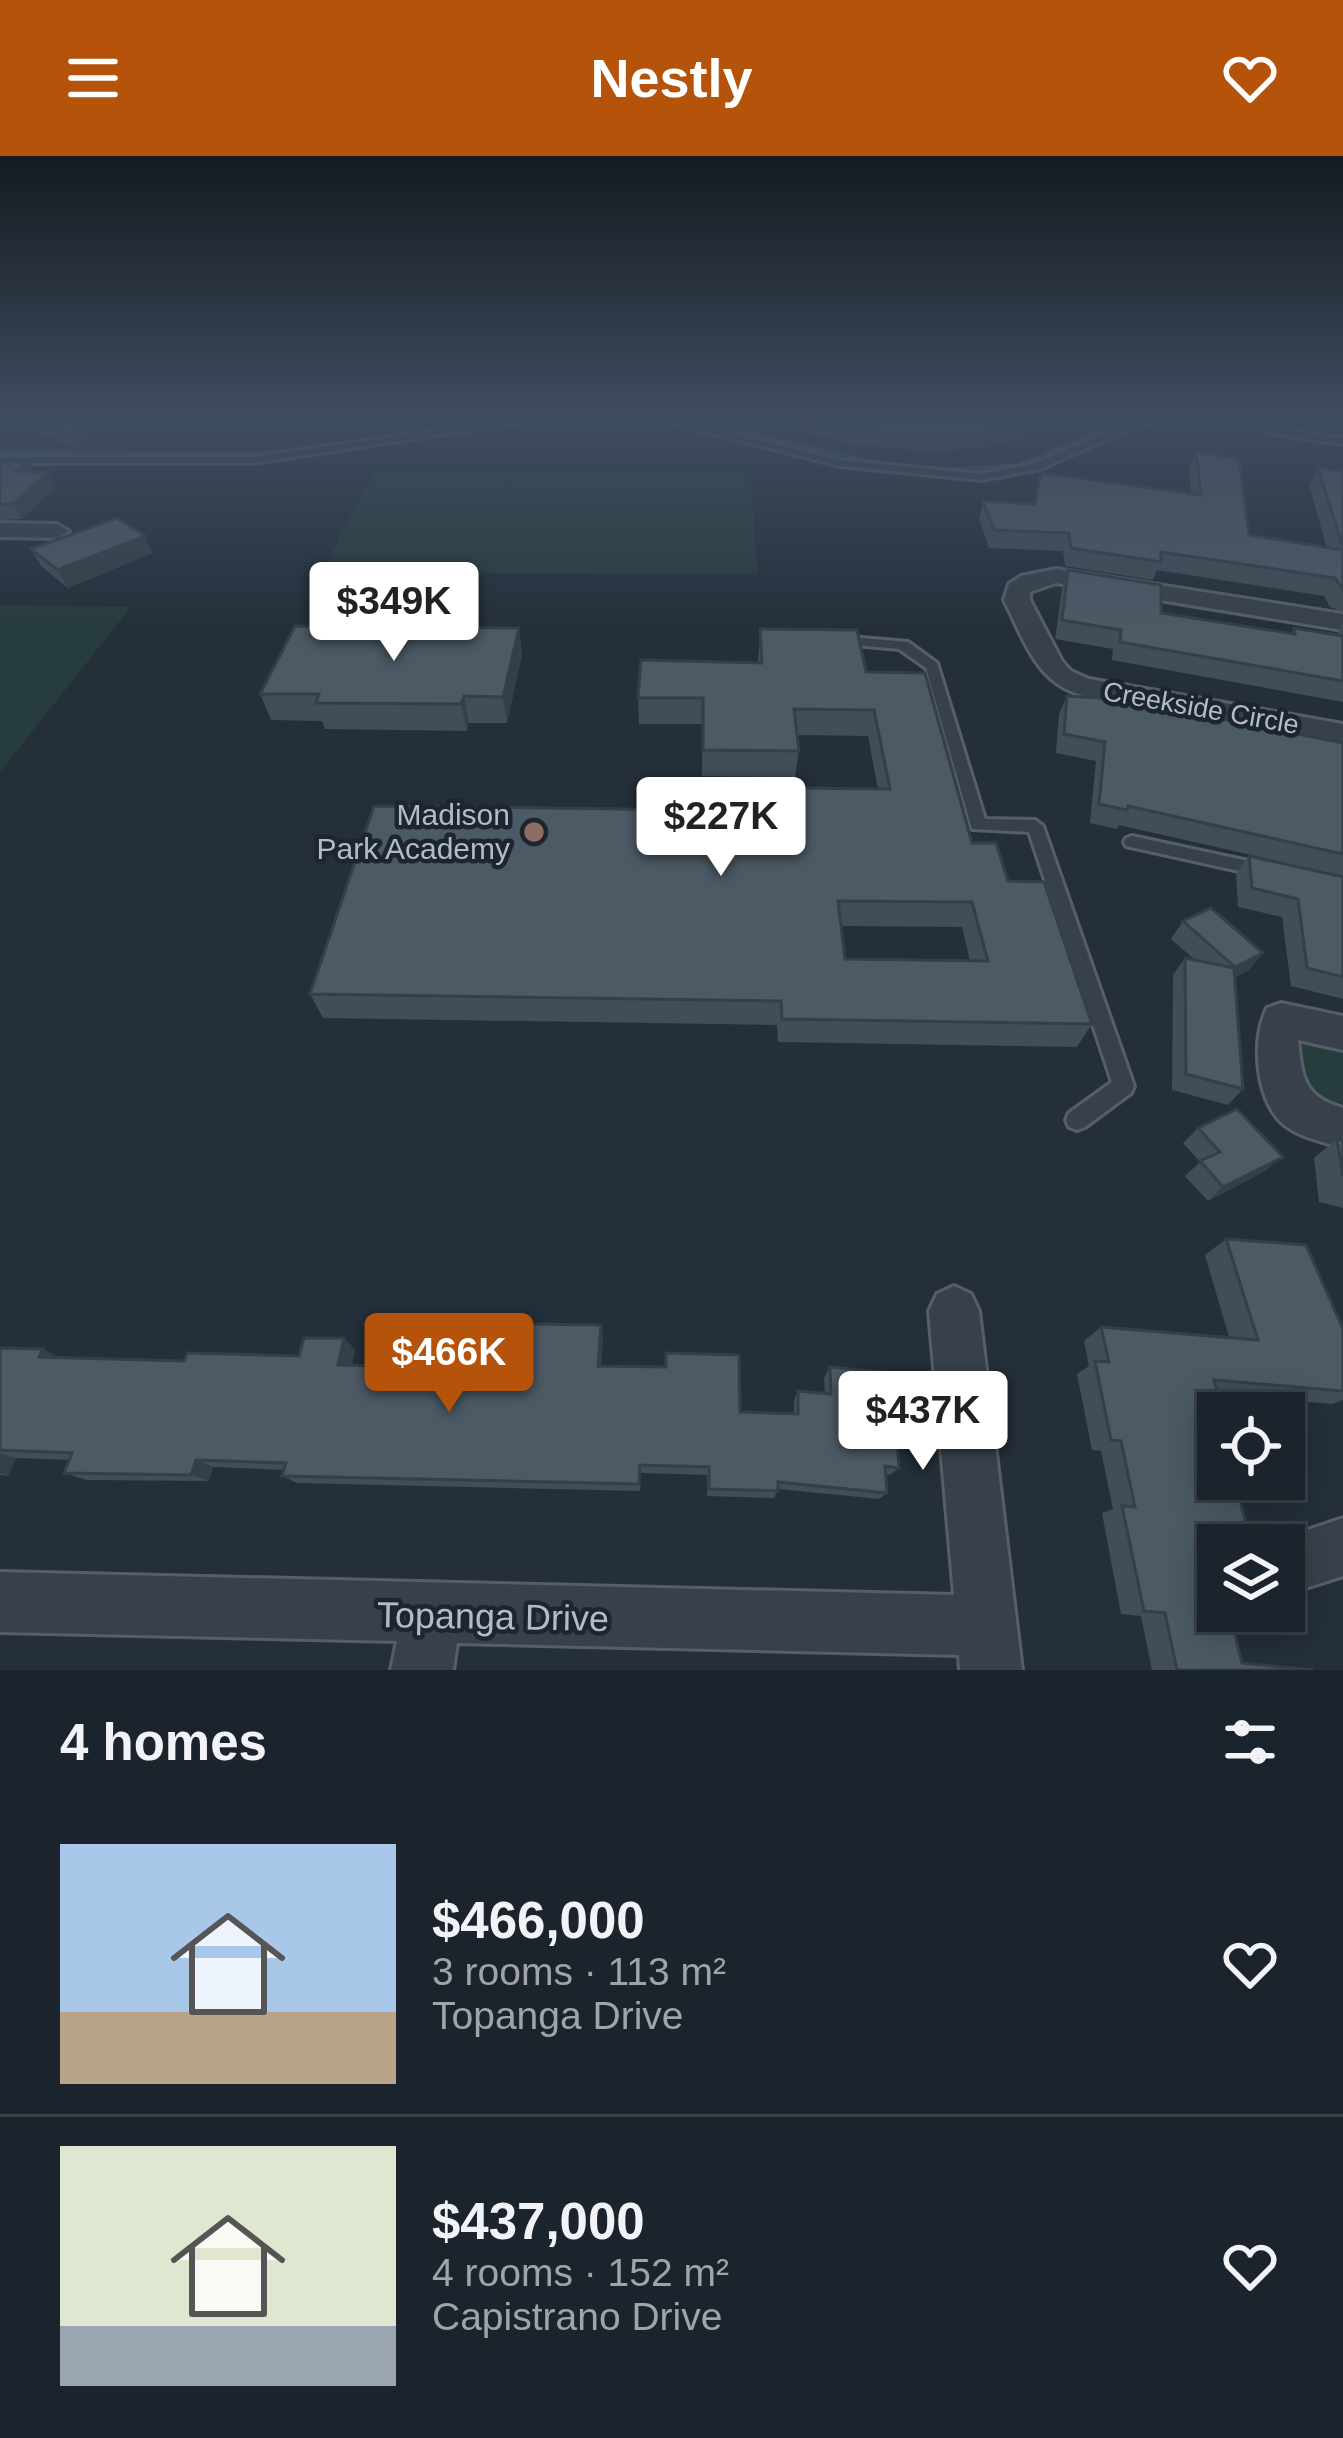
<!DOCTYPE html>
<html lang="en">
<head>
<meta charset="utf-8">
<style>
	:root { --surface:#1b232c; --page:#282f38; --text:#f1f3f6; --muted:#a0a4a9; --line:#394048; --accent:#b45309 }
	body { margin:0; font-family:Helvetica,sans-serif; background:var(--page); color:var(--text); height:100vh; display:flex; flex-direction:column; font-size:45px; white-space:nowrap }
	* { box-sizing:border-box; margin:0 }
	p { font-size:39px; color:var(--muted) }
	.icon { flex:none; width:66px; height:66px; fill:none; stroke:currentColor; stroke-width:2; stroke-linecap:round; stroke-linejoin:round }
	.map { position:relative; height:1514px; overflow:hidden }
	.panel { display:flex; flex-direction:column; background:var(--surface); flex:1 }
	.panel>* { flex:none }
	.tools { position:absolute; left:1197px; top:1236px; display:grid; gap:24px }
	.tools a { display:grid; place-items:center; width:108px; height:108px; border-radius:0px; background:var(--surface); box-shadow:0 6px 30px #0003,0 0 0 3px var(--line); font-size:60px }
	.price { position:absolute; translate:-50% -102px; padding:0 27px; border-radius:12px; background:#fff; color:#222; font-size:39px; line-height:78px; filter:drop-shadow(0 3px 6px #0008) }
	.price::after { content:''; position:absolute; left:50%; top:72px; width:36px; height:27px; margin-left:-18px; background:inherit; clip-path:polygon(0 0,100% 0,50% 100%) }
	.price.active { background:var(--accent); color:#fff }
	ul { padding:0; list-style:none }
	li { display:flex; align-items:center; gap:36px; height:300px; padding:0 60px }
	li+li { border-top:3px solid var(--line) }
	li span { display:grid; place-items:center; flex:none; width:336px; height:240px; border-radius:0px; color:#555 }
	li>.icon { margin-inline-start:auto }
	span .icon { width:144px; height:144px; fill:#fffc; stroke-width:1 }
	li b { font-size:51px }
	h2 { display:flex; justify-content:space-between; align-items:center; height:144px; padding:0 60px; font-size:51px }
	header { display:flex; justify-content:space-between; align-items:center; height:156px; padding:0 60px; background:var(--accent); color:#fff; font-size:54px; font-weight:800 }
	.map>svg:first-child { display:block }
	.green { fill:#273c3c }
	.lines { fill:none; stroke-linecap:round; stroke-linejoin:round }
	.stream { stroke:#3a4e62; stroke-width:6 }
	.lane-casing { stroke:#565f68; stroke-width:6 }
	.street-casing { stroke:#565f68; stroke-width:6 }
	.lane { fill:#38414b; fill-rule:evenodd }
	.street { fill:#38414b; fill-rule:evenodd }
	.wall { fill:#414d57; fill-rule:evenodd }
	.shaded-wall { fill:#353f47 }
	.building { fill:#4c5a65; stroke:#353f47; stroke-width:3; fill-rule:evenodd }
	.education-dot { fill:#8d6e63; stroke:#1d262f; stroke-width:4.5 }
	.labels { text-anchor:middle; stroke-width:9; stroke-linejoin:round; paint-order:stroke }
	.far-street-label { font-size:27px; fill:#b3bcc6; stroke:#1d262f }
	.poi-label { font-size:30px; fill:#b3bcc6; stroke:#1d262f; text-anchor:end }
	.near-street-label { font-size:36px; fill:#b3bcc6; stroke:#1d262f }
</style>
</head>
<body>
<header><svg class="icon" aria-label="menu" viewBox="0 0 24 24"><path d="M4 6h16M4 12h16M4 18h16"/></svg>Nestly<svg class="icon" aria-label="heart" viewBox="0 0 24 24"><path d="M12 20l-8-8c-3-5 5-10 8-4 3-6 11-1 8 4z"/></svg></header>
<div class="map">
<svg width="1343" height="1514" viewBox="0 0 1343 1514">
	<rect width="100%" height="100%" fill="#242f3a"/>
	<g class="green">
		<path d="M 374,315 L 750,318 L 758,419 L 322,416 Z"/>
		<path d="M 0,449 L 131,451 L 0,616 Z"/>
		<path d="M 1301,882 L 1343,890 L 1343,956 L 1301,934 L 1297,887 Z"/>
	</g>
	<g class="lines">
		<g class="stream">
			<path d="M 682,263 L 878,308"/>
			<path d="M 374,284 L 501,263"/>
			<path d="M 0,295 L 251,299 L 320,292"/>
			<path d="M 944,315 L 1018,310 L 1134,263"/>
		</g>
		<g class="lane-casing">
			<g id="lane">
				<path d="M 516,263 L 544,263 L 253,307 L 0,307 L 0,301 L 253,301 Z"/>
				<path d="M 655,263 L 674,263 L 840,304 L 981,318 L 1033,308 L 1120,271 L 1145,263 L 1162,263 L 1126,275 L 1040,313 L 981,324 L 840,310 Z"/>
				<path d="M 1270,272 L 1343,282 L 1343,288 L 1267,277 L 1265,275 Z"/>
				<path d="M 838,480 L 908,486 L 937,507 L 985,663 L 1035,664 L 1043,670 L 1134,930 L 1131,937 L 1085,971 L 1077,974 L 1069,971 L 1066,964 L 1069,957 L 1112,926 L 1029,676 L 972,673 L 926,512 L 899,493 L 833,487 L 833,481 Z"/>
				<path d="M 1132,680 L 1262,708 L 1271,714 L 1262,720 L 1126,690 L 1124,686 L 1126,682 Z"/>
			</g>
		</g>
		<g class="street-casing">
			<g id="street">
				<path d="M 0,367 L 57,368 L 69,375 L 57,382 L 0,381 Z"/>
				<path d="M 1056,413 L 1343,458 L 1343,474 L 1056,427 L 1030,436 L 1030,444 L 1062,505 L 1071,515 L 1089,523 L 1343,568 L 1343,588 L 1082,539 C 1036,527 1024,483 1004,444 L 1009,428 L 1021,420 Z"/>
				<path d="M 1281,847 L 1343,860 L 1343,894 L 1298,884 C 1302,922 1304,941 1343,952 L 1343,992 C 1323,986 1294,980 1280,965 C 1255,938 1252,883 1267,852 Z"/>
				<path d="M 954,1130 L 971,1138 L 979,1155 L 1022,1514 L 960,1514 L 959,1499 L 457,1487 L 453,1514 L 391,1514 L 397,1485 L 0,1476 L 0,1416 L 954,1439 L 929,1155 L 937,1138 Z"/>
				<path d="M 1343,1362 L 1343,1420 L 1290,1437 L 1284,1435 L 1284,1389 L 1269,1387 Z"/>
			</g>
		</g>
		<use href="#lane" class="lane"/>
		<use href="#street" class="street"/>
	</g>
	<g class="wall">
		<path d="M 0,263 L 150,263 L 144,270 L 94,277 L 76,291 Z"/>
		<path d="M 749,263 L 1067,263 L 997,289 L 941,295 L 854,289 L 798,274 L 792,277 Z"/>
		<path d="M 1196,296 L 1249,379 L 1327,392 L 1309,329 L 1318,312 L 1343,315 L 1343,456 L 1330,451 L 1324,440 L 1157,414 L 1153,424 L 1065,410 L 1063,395 L 989,392 L 979,363 L 983,345 L 1033,348 L 1041,317 L 1191,338 L 1189,313 Z"/>
		<path d="M 0,306 L 28,306 L 33,316 L 56,331 L 22,363 L 0,364 Z"/>
		<path d="M 145,380 L 152,397 L 68,432 L 41,410 L 31,393 Z"/>
		<path d="M 1068,414 L 1161,457 L 1291,478 L 1294,472 L 1336,479 L 1343,466 L 1343,546 L 1112,504 L 1113,493 L 1055,483 L 1062,432 Z"/>
		<path d="M 519,472 L 522,498 L 507,567 L 469,567 L 467,575 L 325,573 L 322,565 L 271,564 L 260,538 Z"/>
		<path d="M 760,473 L 866,516 L 972,687 L 1008,725 L 1092,868 L 1077,891 L 778,886 L 777,869 L 323,862 L 310,838 L 785,655 L 788,632 L 878,633 L 868,580 L 797,579 L 799,595 L 795,621 L 702,620 L 702,568 L 639,568 L 638,542 L 758,507 ZM 841,770 L 962,771 L 970,805 L 845,803 Z"/>
		<path d="M 1067,540 L 1343,587 L 1343,720 L 1119,669 L 1117,673 L 1090,667 L 1096,605 L 1056,597 L 1059,558 Z"/>
		<path d="M 1249,700 L 1343,721 L 1343,843 L 1291,830 L 1282,761 L 1238,751 L 1236,719 Z"/>
		<path d="M 1183,765 L 1263,797 L 1249,814 L 1235,821 L 1243,933 L 1228,949 L 1172,934 L 1173,819 L 1185,802 L 1195,804 L 1171,783 Z"/>
		<path d="M 1198,972 L 1265,1015 L 1208,1045 L 1185,1020 L 1200,1006 L 1183,987 Z"/>
		<path d="M 1337,983 L 1343,984 L 1343,1052 L 1319,1046 L 1314,1002 Z"/>
		<path d="M 1226,1083 L 1343,1235 L 1343,1244 L 1332,1248 L 1218,1239 L 1218,1455 L 1242,1507 L 1314,1514 L 1152,1514 L 1141,1460 L 1121,1458 L 1102,1357 L 1113,1353 L 1101,1295 L 1092,1294 L 1077,1218 L 1089,1210 L 1084,1185 L 1101,1171 L 1229,1181 L 1205,1099 Z"/>
		<path d="M 529,1160 L 532,1168 L 603,1181 L 601,1210 L 740,1256 L 794,1258 L 794,1244 L 798,1235 L 825,1237 L 824,1222 L 830,1211 L 899,1312 L 890,1319 L 886,1318 L 887,1337 L 879,1343 L 778,1333 L 774,1342 L 707,1340 L 707,1319 L 641,1317 L 640,1335 L 297,1327 L 282,1320 L 284,1314 L 213,1311 L 209,1325 L 87,1324 L 64,1317 L 70,1304 L 16,1302 L 8,1320 L 0,1319 L 0,1192 L 60,1202 L 184,1205 L 299,1200 L 355,1193 L 352,1209 L 446,1211 Z"/>
	</g>
	<g class="shaded-wall">
		<path d="M 87,263 L 150,263 L 144,270 L 94,277 L 76,291 L 69,277 Z"/>
		<path d="M 793,263 L 799,263 L 798,274 L 792,277 Z"/>
		<path d="M 1031,263 L 1067,263 L 997,289 L 941,295 L 944,280 Z"/>
		<path d="M 28,306 L 36,321 L 16,315 Z"/>
		<path d="M 48,316 L 56,331 L 22,363 L 13,348 Z"/>
		<path d="M 145,380 L 152,397 L 68,432 L 58,414 Z"/>
		<path d="M 519,472 L 522,498 L 507,567 L 503,541 Z"/>
		<path d="M 464,540 L 469,567 L 467,575 L 461,548 Z"/>
		<path d="M 1263,797 L 1249,814 L 1222,828 L 1235,811 Z"/>
		<path d="M 1283,1001 L 1265,1015 L 1208,1045 L 1223,1031 Z"/>
		<path d="M 601,1169 L 603,1181 L 601,1220 L 598,1210 Z"/>
		<path d="M 344,1182 L 355,1193 L 350,1219 L 338,1209 Z"/>
		<path d="M 43,1193 L 64,1204 L 39,1201 Z"/>
		<path d="M 0,1297 L 16,1302 L 8,1320 L 0,1317 Z"/>
		<path d="M 196,1304 L 213,1311 L 209,1325 L 191,1319 Z"/>
	</g>
	<g class="building">
		<path d="M 31,263 L 87,263 L 69,277 Z"/>
		<path d="M 816,263 L 1031,263 L 1001,274 L 944,280 L 856,274 Z"/>
		<path d="M 1196,296 L 1239,302 L 1249,379 L 1343,394 L 1343,434 L 1335,422 L 1161,396 L 1161,406 L 1071,392 L 1069,377 L 994,374 L 983,345 L 1035,348 L 1041,317 L 1201,339 Z"/>
		<path d="M 0,306 L 28,306 L 16,315 L 48,316 L 13,348 L 0,348 Z"/>
		<path d="M 1318,312 L 1343,315 L 1343,391 Z"/>
		<path d="M 117,362 L 145,380 L 58,414 L 31,393 Z"/>
		<path d="M 1068,414 L 1161,429 L 1161,457 L 1295,478 L 1294,472 L 1343,480 L 1343,525 L 1120,486 L 1121,474 L 1062,464 Z"/>
		<path d="M 295,470 L 519,472 L 503,541 L 464,540 L 461,548 L 316,547 L 319,538 L 260,538 Z"/>
		<path d="M 760,473 L 857,474 L 866,516 L 925,517 L 972,687 L 996,687 L 1008,725 L 1044,726 L 1092,868 L 782,863 L 781,845 L 310,838 L 374,650 L 790,655 L 788,632 L 890,633 L 874,554 L 794,553 L 799,595 L 703,594 L 703,542 L 638,542 L 641,504 L 762,507 ZM 838,745 L 972,746 L 988,805 L 845,803 Z"/>
		<path d="M 1067,540 L 1121,543 L 1343,587 L 1343,698 L 1128,650 L 1127,654 L 1099,648 L 1105,586 L 1064,578 Z"/>
		<path d="M 1249,700 L 1343,721 L 1343,821 L 1307,812 L 1298,743 L 1252,732 Z"/>
		<path d="M 1211,752 L 1263,797 L 1235,811 L 1183,765 Z"/>
		<path d="M 1185,802 L 1234,812 L 1243,933 L 1186,918 Z"/>
		<path d="M 1237,953 L 1283,1001 L 1223,1031 L 1200,1005 L 1220,996 L 1198,972 Z"/>
		<path d="M 1337,983 L 1343,984 L 1343,1020 Z"/>
		<path d="M 1226,1083 L 1306,1089 L 1343,1173 L 1343,1235 L 1214,1224 L 1223,1257 L 1218,1257 L 1217,1261 L 1218,1323 L 1234,1323 L 1252,1389 L 1218,1389 L 1218,1455 L 1229,1455 L 1242,1507 L 1314,1514 L 1177,1514 L 1165,1457 L 1144,1455 L 1122,1350 L 1135,1351 L 1121,1285 L 1111,1284 L 1095,1205 L 1109,1206 L 1101,1171 L 1258,1184 Z"/>
		<path d="M 455,1158 L 529,1160 L 528,1168 L 601,1169 L 598,1210 L 666,1211 L 666,1197 L 739,1199 L 740,1256 L 798,1258 L 798,1235 L 831,1238 L 830,1211 L 893,1217 L 899,1312 L 885,1310 L 887,1337 L 778,1326 L 778,1335 L 709,1333 L 709,1311 L 640,1309 L 639,1328 L 282,1320 L 286,1307 L 196,1304 L 191,1319 L 64,1317 L 72,1297 L 0,1294 L 0,1192 L 43,1193 L 39,1201 L 184,1205 L 187,1197 L 299,1200 L 304,1182 L 344,1182 L 338,1209 L 446,1211 Z"/>
	</g>
	<linearGradient id="sky" x2="0" y2="1"><stop stop-color="#141a20"/><stop offset="0.55" stop-color="#3f4d60"/><stop offset="1" stop-color="#3f4d60" stop-opacity="0"/></linearGradient>
	<rect width="1343" height="475" fill="url(#sky)"/>
	<circle class="education-dot" cx="534" cy="676" r="12"/>
	<g class="labels">
		<g class="far-street-label">
			<text transform="translate(1201 552) rotate(10)" y="9">Creekside Circle</text>
		</g>
		<g class="poi-label">
			<text x="510" y="669">Madison<tspan x="510" dy="34">Park Academy</tspan></text>
		</g>
		<g class="near-street-label">
			<text transform="translate(493 1460) rotate(1)" y="13">Topanga Drive</text>
		</g>
	</g>
</svg>
<div class="tools">
<a><svg class="icon" aria-label="locate" viewBox="0 0 24 24"><circle cx="12" cy="12" r="6"/><path d="M12 2v4M12 18v4M2 12h4M18 12h4"/></svg></a>
<a><svg class="icon" aria-label="layers" viewBox="0 0 24 24"><path d="M12 4l9 5-9 5-9-5zM3 14l9 5 9-5"/></svg></a>
</div>
<b class="price" style="left:394px;top:508px">$349K</b>
<b class="price" style="left:721px;top:723px">$227K</b>
<b class="price active" style="left:449px;top:1259px">$466K</b>
<b class="price" style="left:923px;top:1317px">$437K</b>
</div>
<section class="panel">
<h2>4 homes<svg class="icon" aria-label="filters" viewBox="0 0 24 24"><path d="M4 7h16M4 17h16"/><circle cx="9" cy="7" r="2"/><circle cx="15" cy="17" r="2"/></svg></h2>
<ul>
<li><span style="background:linear-gradient(#a9c7e8 70%,#b9a48a 0)"><svg class="icon" aria-label="home" viewBox="0 0 24 24"><path d="M3 11l9-7 9 7M6 9v11h12V9"/></svg></span><div><b>$466,000</b><p>3 rooms · 113 m²</p><p>Topanga Drive</p></div><svg class="icon" aria-label="heart" viewBox="0 0 24 24"><path d="M12 20l-8-8c-3-5 5-10 8-4 3-6 11-1 8 4z"/></svg></li>
<li><span style="background:linear-gradient(#dfe7d0 75%,#9aa5b1 0)"><svg class="icon" aria-label="home" viewBox="0 0 24 24"><path d="M3 11l9-7 9 7M6 9v11h12V9"/></svg></span><div><b>$437,000</b><p>4 rooms · 152 m²</p><p>Capistrano Drive</p></div><svg class="icon" aria-label="heart" viewBox="0 0 24 24"><path d="M12 20l-8-8c-3-5 5-10 8-4 3-6 11-1 8 4z"/></svg></li>
</ul>
</section>
</body>
</html>
